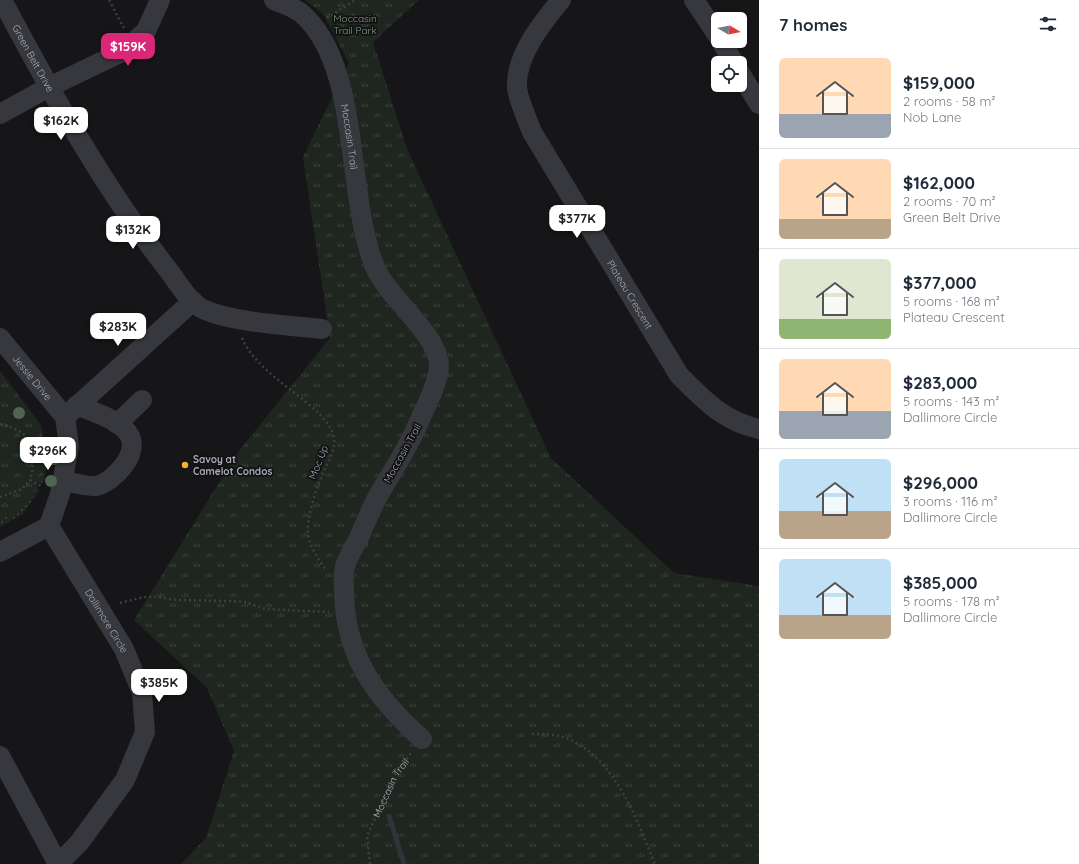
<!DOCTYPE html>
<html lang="en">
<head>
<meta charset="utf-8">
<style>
	:root { --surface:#fff; --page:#f2f2f3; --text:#1f2937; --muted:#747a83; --line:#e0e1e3; --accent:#db2777 }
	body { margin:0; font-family:Quicksand,sans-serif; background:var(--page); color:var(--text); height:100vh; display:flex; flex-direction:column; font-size:15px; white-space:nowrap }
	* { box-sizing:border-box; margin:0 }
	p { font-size:13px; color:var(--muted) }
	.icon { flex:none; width:22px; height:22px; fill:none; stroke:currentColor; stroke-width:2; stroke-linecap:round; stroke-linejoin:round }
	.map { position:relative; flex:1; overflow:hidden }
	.sheet { display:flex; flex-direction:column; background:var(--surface); width:320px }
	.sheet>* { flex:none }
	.needle { width:26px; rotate:100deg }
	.tools { position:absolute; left:711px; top:12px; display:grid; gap:8px }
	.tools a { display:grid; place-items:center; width:36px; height:36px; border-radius:6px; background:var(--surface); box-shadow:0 1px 3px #0004; font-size:20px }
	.price { position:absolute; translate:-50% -34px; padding:0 9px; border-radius:8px; background:#fff; color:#222; font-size:13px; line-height:26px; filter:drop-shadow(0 1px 2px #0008) }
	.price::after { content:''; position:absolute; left:50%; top:24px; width:12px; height:9px; margin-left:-6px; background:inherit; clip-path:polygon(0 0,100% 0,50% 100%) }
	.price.current { background:var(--accent); color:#fff }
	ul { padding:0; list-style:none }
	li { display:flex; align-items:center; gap:12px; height:100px; padding:0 20px }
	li+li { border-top:1px solid var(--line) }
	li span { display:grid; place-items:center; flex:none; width:112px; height:80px; border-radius:6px; color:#555 }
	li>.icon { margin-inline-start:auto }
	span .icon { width:48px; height:48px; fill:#fffc; stroke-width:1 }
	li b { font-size:17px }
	h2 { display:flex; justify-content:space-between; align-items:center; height:48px; padding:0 20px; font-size:17px }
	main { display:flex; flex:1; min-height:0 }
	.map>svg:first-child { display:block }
	.grass { fill:url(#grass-dots) }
	.park { fill:url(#park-tufts) }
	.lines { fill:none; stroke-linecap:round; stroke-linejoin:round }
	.stream { stroke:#2c353c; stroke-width:5 }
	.path { stroke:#3d3f44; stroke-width:2.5; stroke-dasharray:2 3; stroke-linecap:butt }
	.minor { stroke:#37383d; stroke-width:20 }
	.tree { fill:#506452 }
	.poi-dot { fill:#f2b134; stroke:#111113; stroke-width:1.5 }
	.labels { text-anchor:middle; stroke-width:3.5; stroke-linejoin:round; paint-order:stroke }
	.park-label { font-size:10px; fill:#7fa381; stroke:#111113 }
	.street-label { font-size:10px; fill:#a8adb8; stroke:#111113 }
	.poi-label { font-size:10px; font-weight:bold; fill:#a8adb8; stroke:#111113; text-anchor:start }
</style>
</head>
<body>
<main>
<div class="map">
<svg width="759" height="864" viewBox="0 0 759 864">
	<defs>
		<pattern id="grass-dots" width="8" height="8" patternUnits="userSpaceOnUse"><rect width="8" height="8" fill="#1e261f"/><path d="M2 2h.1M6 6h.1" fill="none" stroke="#3c433d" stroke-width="1.8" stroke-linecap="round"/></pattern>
		<pattern id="park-tufts" width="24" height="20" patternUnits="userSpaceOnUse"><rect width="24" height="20" fill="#1e261f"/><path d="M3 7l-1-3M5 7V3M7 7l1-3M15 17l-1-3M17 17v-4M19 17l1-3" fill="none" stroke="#3c433d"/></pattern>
	</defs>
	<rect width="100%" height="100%" fill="#161618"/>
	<g class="grass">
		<path d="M 41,451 L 48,453 L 44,481 L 40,484 L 33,479 Z"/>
		<path d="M 36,485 L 39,490 L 23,514 L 0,527 L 0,499 Z"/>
	</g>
	<g class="park">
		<path d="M 305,0 L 419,0 L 373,42 L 407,149 L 551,458 L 674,573 L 759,586 L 759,864 L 181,864 L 206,838 L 234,751 L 207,688 L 134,620 L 238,452 L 330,338 L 303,157 L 349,63 L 323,14 Z"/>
		<path d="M 0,371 L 41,425 L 46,459 L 38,484 L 29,498 L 14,513 L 0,520 Z"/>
	</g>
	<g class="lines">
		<path class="stream" d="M 389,816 L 404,864"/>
		<g class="path">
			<path d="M 109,0 L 124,28"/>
			<path d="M 327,18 L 355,0"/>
			<path d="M 242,338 C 258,378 327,405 334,437 C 336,448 329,461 324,471 C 317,486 306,519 308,535 C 310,547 319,560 326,570"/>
			<path d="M 0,424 C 33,432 39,448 30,480 L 43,487"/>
			<path d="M 33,451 L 50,448"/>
			<path d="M 0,497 L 22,489 L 30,480"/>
			<path d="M 120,603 L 144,597 L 158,597 L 177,600 L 228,601 L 246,602 L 265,609 L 329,612"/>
			<path d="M 532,734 C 545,734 557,734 568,739 C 616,759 637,821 655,864"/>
			<path id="s1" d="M 370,864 L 367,836 L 395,774 L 412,752"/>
		</g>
		<g class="minor">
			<path id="s2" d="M 2,0 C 52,94 103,187 169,271 C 179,284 190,304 205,310 C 236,323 288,325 322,329"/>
			<path id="s3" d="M 274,0 C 283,4 293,7 301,13 C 362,65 345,195 375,267 C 388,298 438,334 439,365 C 439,383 425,407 418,424 C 407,450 391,473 377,498 C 370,511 364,526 358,540 C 353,549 345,561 344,571 C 343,577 344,585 344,592 C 345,656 376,698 422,739"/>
			<path id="s4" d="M 561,0 C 542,23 515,56 517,88 C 518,99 528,121 532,132 L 679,375 C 704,400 723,421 759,429"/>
			<path d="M 694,0 L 718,36"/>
			<path d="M 721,41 L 734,63"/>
			<path d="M 740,73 L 759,104"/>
			<path d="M 0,114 L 49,87 L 124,51 L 146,31 L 160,0"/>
			<path id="s5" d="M 0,338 L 65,417 L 69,446 L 60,494 L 49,526 L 0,552"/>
			<path d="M 65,417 L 193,301"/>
			<path d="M 117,424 L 142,400"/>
			<path d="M 62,481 C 72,482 86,487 96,486 C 114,482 142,452 128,433 C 118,419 93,412 77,405"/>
			<path id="s6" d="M 49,526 L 124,649 L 142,693 L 145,732 L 125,780 L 79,843 L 58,864"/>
			<path d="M 0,756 L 58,864"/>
		</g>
	</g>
	<g class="tree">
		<circle cx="19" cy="413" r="6"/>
		<circle cx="54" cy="459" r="6"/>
		<circle cx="51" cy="481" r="6"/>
	</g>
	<circle class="poi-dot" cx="185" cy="465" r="4"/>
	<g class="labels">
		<g class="park-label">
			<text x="355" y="22">Moccasin<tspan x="355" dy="12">Trail Park</tspan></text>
		</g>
		<g class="street-label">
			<text dy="4" stroke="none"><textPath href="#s2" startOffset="66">Green Belt Drive</textPath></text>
			<text dy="4" stroke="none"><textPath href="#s3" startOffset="166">Moccasin Trail</textPath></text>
			<text dy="4" stroke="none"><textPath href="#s4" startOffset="337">Plateau Crescent</textPath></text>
			<text dy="4" stroke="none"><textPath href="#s5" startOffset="51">Jessie Drive</textPath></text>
			<text transform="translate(402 453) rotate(-61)" y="4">Moccasin Trail</text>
			<text transform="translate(318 462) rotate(-68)" y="4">Moc Up</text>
			<text dy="4" stroke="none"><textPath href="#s6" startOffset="111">Dallimore Circle</textPath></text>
			<text dy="4" stroke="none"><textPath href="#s1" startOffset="82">Moccasin Trail</textPath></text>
		</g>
		<g class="poi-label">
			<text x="193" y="463">Savoy at<tspan x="193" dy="12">Camelot Condos</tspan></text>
		</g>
	</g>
</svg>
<div class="tools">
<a><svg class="needle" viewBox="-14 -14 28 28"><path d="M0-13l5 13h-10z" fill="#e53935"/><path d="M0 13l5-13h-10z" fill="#747a83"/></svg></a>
<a><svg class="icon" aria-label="locate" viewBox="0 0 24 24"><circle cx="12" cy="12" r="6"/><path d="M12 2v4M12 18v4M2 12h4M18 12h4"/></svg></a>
</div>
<b class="price current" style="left:128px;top:67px">$159K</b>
<b class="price" style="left:61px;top:141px">$162K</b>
<b class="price" style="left:577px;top:239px">$377K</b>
<b class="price" style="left:133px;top:250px">$132K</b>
<b class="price" style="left:118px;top:347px">$283K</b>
<b class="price" style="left:48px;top:471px">$296K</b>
<b class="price" style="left:159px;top:703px">$385K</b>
</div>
<section class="sheet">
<h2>7 homes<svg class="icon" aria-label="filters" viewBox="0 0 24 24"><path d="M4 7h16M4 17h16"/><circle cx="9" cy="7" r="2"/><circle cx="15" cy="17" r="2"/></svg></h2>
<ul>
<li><span style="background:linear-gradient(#ffd9b3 70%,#9aa5b1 0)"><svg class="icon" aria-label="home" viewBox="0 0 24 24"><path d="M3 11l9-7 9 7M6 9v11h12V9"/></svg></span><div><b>$159,000</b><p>2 rooms · 58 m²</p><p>Nob Lane</p></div></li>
<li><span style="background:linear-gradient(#ffd9b3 75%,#b9a48a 0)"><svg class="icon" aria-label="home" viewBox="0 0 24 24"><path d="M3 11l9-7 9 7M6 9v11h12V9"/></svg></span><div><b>$162,000</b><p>2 rooms · 70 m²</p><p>Green Belt Drive</p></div></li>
<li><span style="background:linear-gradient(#dfe7d0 75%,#8fb573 0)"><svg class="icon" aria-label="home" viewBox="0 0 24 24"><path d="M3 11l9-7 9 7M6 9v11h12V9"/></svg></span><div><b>$377,000</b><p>5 rooms · 168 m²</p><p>Plateau Crescent</p></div></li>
<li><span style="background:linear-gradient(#ffd9b3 65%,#9aa5b1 0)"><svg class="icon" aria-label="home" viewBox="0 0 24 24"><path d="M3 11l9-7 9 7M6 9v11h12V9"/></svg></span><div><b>$283,000</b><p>5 rooms · 143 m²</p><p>Dallimore Circle</p></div></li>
<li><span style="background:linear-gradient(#bfe0f5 65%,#b9a48a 0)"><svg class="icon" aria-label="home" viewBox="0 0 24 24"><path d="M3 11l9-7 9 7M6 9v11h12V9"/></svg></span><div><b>$296,000</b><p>3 rooms · 116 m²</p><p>Dallimore Circle</p></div></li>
<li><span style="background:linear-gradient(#bfe0f5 70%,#b9a48a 0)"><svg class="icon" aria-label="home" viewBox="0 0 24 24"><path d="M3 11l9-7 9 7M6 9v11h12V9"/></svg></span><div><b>$385,000</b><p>5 rooms · 178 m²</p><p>Dallimore Circle</p></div></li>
</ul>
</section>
</main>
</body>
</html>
